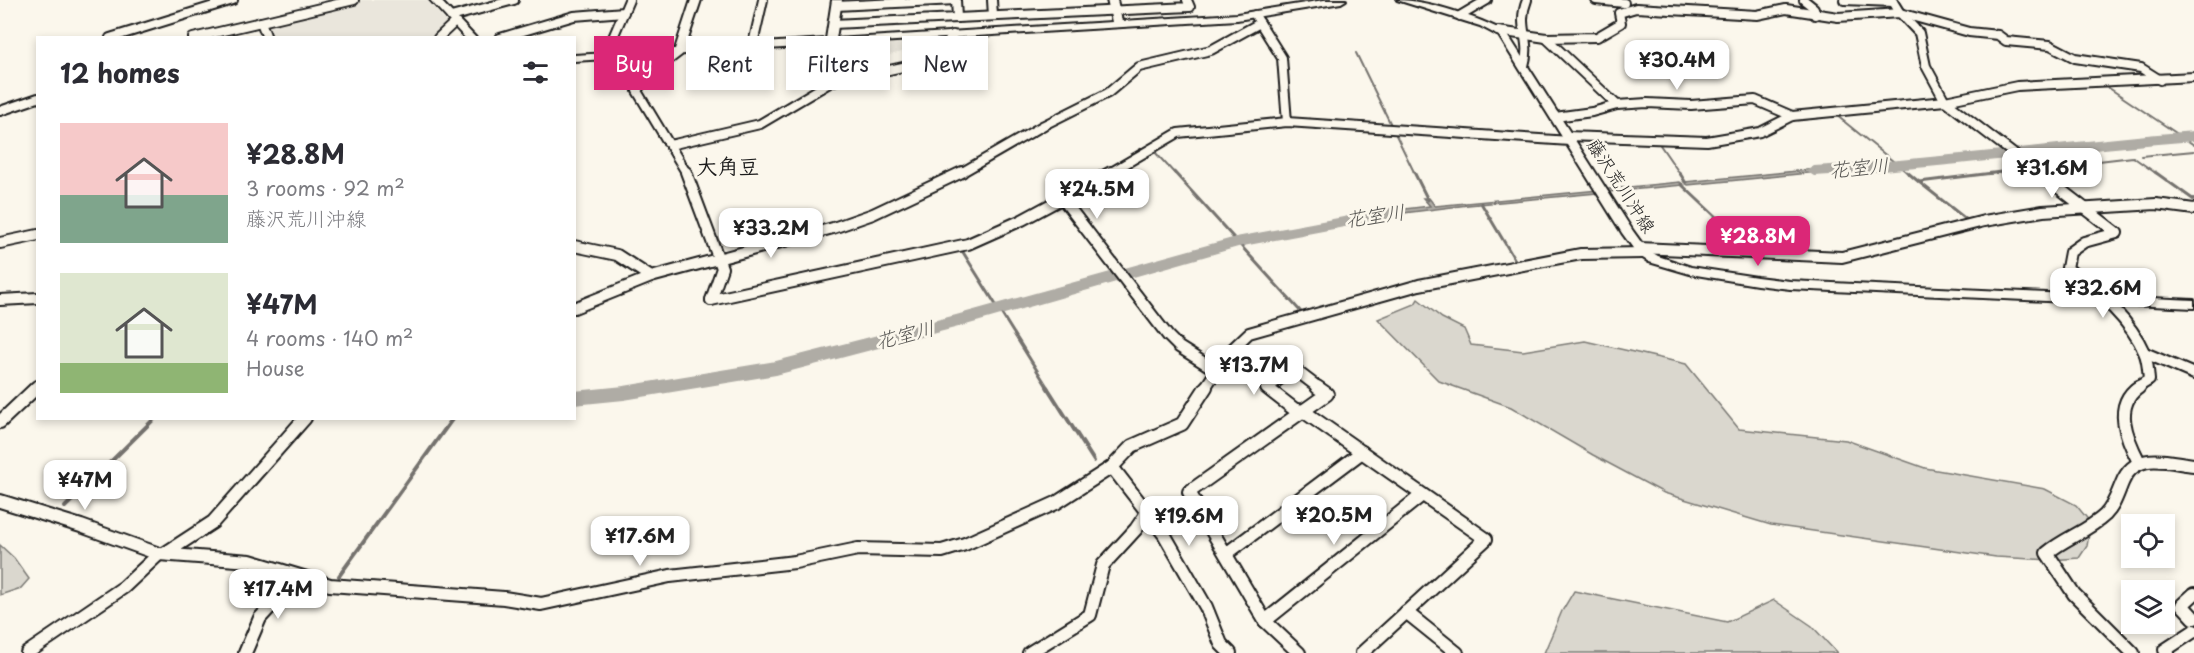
<!DOCTYPE html>
<html lang="en">
<head>
<meta charset="utf-8">
<style>
	:root { --surface:#fff; --page:#f2f2f3; --text:#2b2b33; --muted:#7c7c81; --accent:#db2777 }
	body { margin:0; font-family:"Playpen Sans","Klee One",sans-serif; background:var(--page); color:var(--text); height:100vh; display:flex; flex-direction:column; font-size:22px; white-space:nowrap }
	* { box-sizing:border-box; margin:0 }
	p { font-size:20px; color:var(--muted) }
	.icon { flex:none; width:33px; height:33px; fill:none; stroke:currentColor; stroke-width:2; stroke-linecap:round; stroke-linejoin:round }
	.map { position:relative; flex:1; overflow:hidden }
	.panel { position:absolute; left:36px; top:36px; width:540px; height:384px; display:flex; flex-direction:column; background:var(--surface); border-radius:0px; box-shadow:0 3px 9px #0003 }
	.panel>* { flex:none }
	.top-card { position:absolute; left:594px; top:36px; width:570px; height:54px; display:flex; gap:12px }
	.controls { position:absolute; left:2121px; top:514px; display:grid; gap:12px }
	.controls a { display:grid; place-items:center; width:54px; height:54px; border-radius:0px; background:var(--surface); box-shadow:0 3px 9px #0003; font-size:30px }
	.price { position:absolute; translate:-50% -51px; padding:0 14px; border-radius:12px; background:#fff; color:#222; font-size:20px; line-height:39px; filter:drop-shadow(0 2px 3px #0008) }
	.price::after { content:''; position:absolute; left:50%; top:36px; width:18px; height:14px; margin-left:-9px; background:inherit; clip-path:polygon(0 0,100% 0,50% 100%) }
	.price.selected { background:var(--accent); color:#fff }
	ul { padding:0; list-style:none }
	li { display:flex; align-items:center; gap:18px; height:150px; padding:0 24px }
	li span { display:grid; place-items:center; flex:none; width:168px; height:120px; border-radius:0px; color:#555 }
	li>.icon { margin-inline-start:auto }
	span .icon { width:72px; height:72px; fill:#fffc; stroke-width:1 }
	li b { font-size:26px }
	h2 { display:flex; justify-content:space-between; align-items:center; height:72px; padding:0 24px; font-size:26px }
	.pill { padding:0 21px; border-radius:0px; background:var(--surface); box-shadow:0 3px 9px #0003; font-size:21px; line-height:54px }
	.pill.selected { background:var(--accent); color:#fff }
	.map>svg:first-child { display:block }
	.built { fill:#eae6dc }
	.green { fill:#dad7ce; stroke:#7b7a75; stroke-width:1.5 }
	.water { fill:#afaca5; stroke:#74726e; stroke-width:1.5 }
	.lines { fill:none; stroke-linecap:round; stroke-linejoin:round }
	.stream-far2 { stroke:#74726e; stroke-width:2 }
	.stream-far1 { stroke:#74726e; stroke-width:3 }
	.stream { stroke:#74726e; stroke-width:4 }
	.river { fill:#afaca5; fill-rule:evenodd }
	.street-far2-casing { stroke:#1c1c1c; stroke-width:12 }
	.street-far1-casing { stroke:#1c1c1c; stroke-width:14 }
	.street-casing { stroke:#1c1c1c; stroke-width:16 }
	.secondary-casing { stroke:#1c1c1c; stroke-width:4 }
	.street-far2 { stroke:#fbf7ec; stroke-width:8 }
	.street-far1 { stroke:#fbf7ec; stroke-width:10 }
	.street { stroke:#fbf7ec; stroke-width:12 }
	.secondary { fill:#fbf7ec; fill-rule:evenodd }
	.shaded-wall { fill:#888681; stroke:#1c1c1c; stroke-width:1.5 }
	.building { fill:#c3c0b8; stroke:#1c1c1c; stroke-width:1.5 }
	.labels { text-anchor:middle; stroke-width:5; stroke-linejoin:round; paint-order:stroke }
	.street-label { font-size:18px; fill:#1c1c1c; stroke:#fbf7ec }
	.water-label { font-size:20px; font-style:italic; fill:#575653; stroke:#fbf7ec }
	.quarter-label { font-size:21px; font-weight:bold; fill:#1c1c1c; stroke:#fbf7ec }
</style>
</head>
<body>
<div class="map">
<svg width="2194" height="653" viewBox="0 0 2194 653">
	<rect width="100%" height="100%" fill="#fbf7ec"/>
	<filter id="ink" filterUnits="userSpaceOnUse"><feTurbulence type="fractalNoise" baseFrequency=".0167" numOctaves="2"/><feDisplacementMap in="SourceGraphic" scale="12" xChannelSelector="R" yChannelSelector="G"/><feConvolveMatrix kernelMatrix="1 2 1 2 8 2 1 2 1" color-interpolation-filters="sRGB"/></filter>
	<g filter="url(#ink)">
		<g class="built">
			<path d="M 360,0 L 427,0 L 447,23 L 433,38 L 270,37 L 263,23 Z"/>
			<path d="M 906,41 L 907,51 L 889,55 L 881,70 L 835,79 L 816,47 Z"/>
		</g>
		<g class="green">
			<path d="M 1418,299 L 1442,318 L 1464,329 L 1471,345 L 1523,351 L 1585,341 L 1686,364 L 1739,429 L 1846,440 L 1925,468 L 2045,489 L 2076,505 L 2091,523 L 2087,546 L 2079,558 L 2050,560 L 1996,557 L 1771,525 L 1664,493 L 1593,455 L 1511,407 L 1439,381 L 1378,319 L 1415,304 Z"/>
			<path d="M 0,545 L 14,558 L 29,579 L 21,588 L 0,595 Z"/>
			<path d="M 1574,591 L 1727,622 L 1774,600 L 1812,626 L 1837,653 L 1544,653 L 1562,611 Z"/>
		</g>
		<g class="water">
			<path d="M 1837,167 L 1840,170 L 1688,185 L 1684,182 Z"/>
			<path d="M 1680,182 L 1684,185 L 1468,205 L 1372,217 L 1370,213 L 1430,206 L 1423,198 L 1429,198 L 1435,206 Z"/>
		</g>
		<g class="lines">
			<g class="stream-far2">
				<path d="M 1356,53 L 1415,174"/>
				<path d="M 2106,86 L 2194,145"/>
				<path d="M 1836,115 L 1909,174"/>
				<path d="M 1658,142 L 1680,174"/>
				<path d="M 1154,151 L 1175,174"/>
				<path d="M 2141,156 L 2194,151"/>
				<path d="M 2039,168 L 2133,157 L 2157,174"/>
				<path d="M 1988,174 L 2029,169"/>
			</g>
			<g class="stream-far1">
				<path d="M 1174,172 L 1301,312"/>
				<path d="M 1414,172 L 1428,200"/>
				<path d="M 1679,172 L 1686,183"/>
				<path d="M 1907,172 L 1919,182 L 2001,172"/>
				<path d="M 2155,172 L 2194,200"/>
				<path d="M 1919,182 L 1967,220"/>
				<path d="M 1681,184 L 1749,248"/>
				<path d="M 1481,203 L 1515,260"/>
				<path d="M 961,249 L 1048,388"/>
			</g>
			<g class="stream">
				<path d="M 1047,387 L 1094,461"/>
				<path d="M 65,507 L 155,418"/>
				<path d="M 339,576 L 453,418"/>
			</g>
			<g class="river">
				<path d="M 2194,131 L 2194,141 C 2067,151 1941,168 1814,176 L 1806,171 L 1814,166 C 1941,159 2067,141 2194,131 Z"/>
				<path d="M 1397,207 L 1403,208 L 1406,212 L 1403,216 L 1238,247 L 966,325 L 776,375 L 624,400 L 574,405 L 574,391 L 624,386 L 776,361 L 956,315 L 1236,237 Z"/>
			</g>
			<g class="street-far2-casing">
				<g id="street-far2">
					<path d="M 992,0 L 993,16"/>
					<path d="M 1596,0 L 1624,3"/>
					<path d="M 1804,0 L 1814,8 L 1815,15"/>
					<path d="M 1844,0 L 1893,2"/>
					<path d="M 1892,0 L 1900,13 L 1919,33 L 1926,66 L 1945,101 L 2040,174"/>
					<path d="M 836,6 L 956,0"/>
					<path d="M 1460,16 L 1487,0"/>
					<path d="M 451,17 L 514,0"/>
					<path d="M 957,18 L 1190,7 L 1187,0"/>
					<path d="M 1260,23 L 1282,58 L 1287,122"/>
					<path d="M 833,24 L 957,18 L 956,0"/>
					<path d="M 1498,31 L 1546,38 L 1597,37 L 1621,23 L 1619,13 L 1636,8 L 1757,15 L 1786,9 L 1838,17 L 1900,13 L 1969,32 L 1998,35 L 2006,41 L 2050,45 L 2075,58 L 2141,68 L 2160,80"/>
					<path d="M 110,38 L 233,0"/>
					<path d="M 193,38 L 261,22"/>
					<path d="M 267,38 L 261,22 L 354,0"/>
					<path d="M 438,38 L 455,22"/>
					<path d="M 500,38 L 574,16 L 624,12"/>
					<path d="M 1546,38 L 1617,105"/>
					<path d="M 752,48 L 763,0"/>
					<path d="M 679,52 L 645,78 L 637,91 L 687,174"/>
					<path d="M 605,56 L 629,0"/>
					<path d="M 1524,66 C 1532,40 1516,27 1527,0"/>
					<path d="M 0,111 L 38,98"/>
					<path d="M 1555,117 L 1592,112 L 1617,105 L 1647,103 L 1691,105 L 1755,100 L 1792,116"/>
					<path d="M 1567,136 L 1707,141 L 1760,132 L 1792,116 L 1945,101 L 2017,86 L 2194,77"/>
					<path d="M 670,145 L 760,124 L 831,82 L 853,74 L 880,72 L 907,66 L 946,45 L 953,35"/>
					<path d="M 959,174 L 1044,125 L 1108,93 L 1139,67 L 1211,50 L 1260,23 L 1255,15"/>
					<path d="M 1108,174 L 1178,133 L 1287,122 L 1570,141"/>
				</g>
			</g>
			<g class="street-far1-casing">
				<g id="street-far1">
					<path d="M 686,172 L 722,268 L 711,300"/>
					<path d="M 2038,172 L 2117,233 L 2084,242 L 2070,252 L 2067,268 C 2096,292 2129,317 2144,352 C 2148,360 2148,371 2149,380 L 2136,388"/>
					<path d="M 1062,198 L 1168,336 L 1179,347 L 1217,371"/>
					<path d="M 0,243 L 38,235"/>
					<path d="M 574,246 L 617,255 L 651,277"/>
					<path d="M 1639,248 L 1842,257 L 1984,221 L 2043,211 L 2156,204 L 2194,209"/>
					<path d="M 0,300 L 38,298"/>
					<path d="M 711,300 L 968,244 L 1022,220 L 1111,172"/>
					<path d="M 574,308 L 651,277 L 833,228 L 873,214 L 962,172"/>
					<path d="M 2145,353 L 2194,374"/>
					<path d="M 36,388 L 38,386"/>
					<path d="M 1205,388 L 1228,353 L 1249,333 L 1419,285 L 1581,254 L 1643,253"/>
					<path d="M 1267,388 L 1294,369 L 1319,388"/>
				</g>
			</g>
			<g class="street-casing">
				<g id="street">
					<path d="M 1269,387 L 1267,388 L 1294,409 L 1303,411"/>
					<path d="M 2139,387 C 2112,405 2127,439 2139,462"/>
					<path d="M 1303,411 L 1486,539 L 1362,653"/>
					<path d="M 1303,411 L 1327,394 L 1317,387"/>
					<path d="M 0,422 L 37,387"/>
					<path d="M 1112,467 L 1164,534 L 1206,607 L 1221,644 L 1230,653"/>
					<path d="M 0,501 L 81,526 L 159,554 L 250,561 L 330,585 L 504,598 L 541,604 L 670,576 L 795,562 L 858,549 L 942,551 L 965,544 L 1056,503 L 1112,467 L 1132,446 L 1182,424 L 1206,387"/>
					<path d="M 164,554 L 213,522 L 305,418"/>
					<path d="M 1226,554 L 1362,452"/>
					<path d="M 2194,594 L 2182,605 L 2194,618"/>
					<path d="M 1406,612 L 1457,653"/>
					<path d="M 1265,621 L 1422,495"/>
					<path d="M 27,653 L 124,587 L 159,554"/>
					<path d="M 245,653 L 260,618 L 298,577"/>
					<path d="M 1029,653 L 1090,615 L 1103,565 L 1136,529 L 1147,513"/>
					<path d="M 1299,653 L 1265,621 L 1189,492 L 1303,411"/>
					<path d="M 2133,653 L 2074,594 L 2047,553 C 2065,538 2088,531 2105,515 C 2114,506 2117,495 2122,483 C 2135,450 2166,462 2194,465"/>
					<path d="M 2168,653 L 2165,650 L 2194,631"/>
				</g>
			</g>
			<g class="secondary-casing">
				<g id="secondary">
					<path d="M 430,0 L 440,0 L 476,38 L 465,38 Z"/>
					<path d="M 691,0 L 701,0 L 685,48 L 826,39 L 832,0 L 842,0 L 836,39 L 1112,22 L 1107,0 L 1117,0 L 1122,21 L 1237,14 L 1324,0 L 1346,0 L 1341,3 L 1237,20 L 574,61 L 574,55 L 675,49 Z"/>
					<path d="M 1397,0 C 1429,0 1478,18 1506,32 L 1633,231 L 1646,249 L 1658,256 L 1691,267 L 1757,277 L 1790,281 L 2194,300 L 2194,308 L 1790,289 L 1757,285 L 1690,274 L 1649,262 L 1638,255 L 1622,233 L 1499,36 L 1480,26 Z"/>
				</g>
			</g>
			<use href="#street-far2" class="street-far2"/>
			<use href="#street-far1" class="street-far1"/>
			<use href="#street" class="street"/>
			<use href="#secondary" class="secondary"/>
		</g>
		<path class="shaded-wall" d="M 860,40 L 862,51 L 862,67 L 843,71 L 841,60 Z"/>
		<path class="building" d="M 860,40 L 860,56 L 841,60 L 842,42 Z"/>
	</g>
	<g class="labels">
		<g class="street-label">
			<text transform="translate(1621 186) rotate(57)" y="6">藤沢荒川沖線</text>
		</g>
		<g class="water-label">
			<text transform="translate(1859 168) rotate(-5)" y="7">花室川</text>
			<text transform="translate(1375 216) rotate(-8)" y="7">花室川</text>
			<text transform="translate(905 335) rotate(-14)" y="7">花室川</text>
		</g>
		<g class="quarter-label">
			<text x="728" y="174">大角豆</text>
		</g>
	</g>
</svg>
<div class="controls">
<a><svg class="icon" aria-label="locate" viewBox="0 0 24 24"><circle cx="12" cy="12" r="6"/><path d="M12 2v4M12 18v4M2 12h4M18 12h4"/></svg></a>
<a><svg class="icon" aria-label="layers" viewBox="0 0 24 24"><path d="M12 4l9 5-9 5-9-5zM3 14l9 5 9-5"/></svg></a>
</div>
<b class="price" style="left:1677px;top:91px">¥30.4M</b>
<b class="price" style="left:2052px;top:199px">¥31.6M</b>
<b class="price" style="left:1097px;top:220px">¥24.5M</b>
<b class="price" style="left:771px;top:259px">¥33.2M</b>
<b class="price selected" style="left:1758px;top:267px">¥28.8M</b>
<b class="price" style="left:2103px;top:319px">¥32.6M</b>
<b class="price" style="left:1254px;top:396px">¥13.7M</b>
<b class="price" style="left:85px;top:511px">¥47M</b>
<b class="price" style="left:1334px;top:546px">¥20.5M</b>
<b class="price" style="left:1189px;top:547px">¥19.6M</b>
<b class="price" style="left:640px;top:567px">¥17.6M</b>
<b class="price" style="left:278px;top:620px">¥17.4M</b>
<div class="top-card">
<a class="pill selected">Buy</a>
<a class="pill">Rent</a>
<a class="pill">Filters</a>
<a class="pill">New</a>
</div>
<section class="panel">
<h2>12 homes<svg class="icon" aria-label="filters" viewBox="0 0 24 24"><path d="M4 7h16M4 17h16"/><circle cx="9" cy="7" r="2"/><circle cx="15" cy="17" r="2"/></svg></h2>
<ul>
<li><span style="background:linear-gradient(#f6c9c9 60%,#7fa58c 0)"><svg class="icon" aria-label="home" viewBox="0 0 24 24"><path d="M3 11l9-7 9 7M6 9v11h12V9"/></svg></span><div><b>¥28.8M</b><p>3 rooms · 92 m²</p><p>藤沢荒川沖線</p></div></li>
<li><span style="background:linear-gradient(#dfe7d0 75%,#8fb573 0)"><svg class="icon" aria-label="home" viewBox="0 0 24 24"><path d="M3 11l9-7 9 7M6 9v11h12V9"/></svg></span><div><b>¥47M</b><p>4 rooms · 140 m²</p><p>House</p></div></li>
</ul>
</section>
</div>
</body>
</html>
